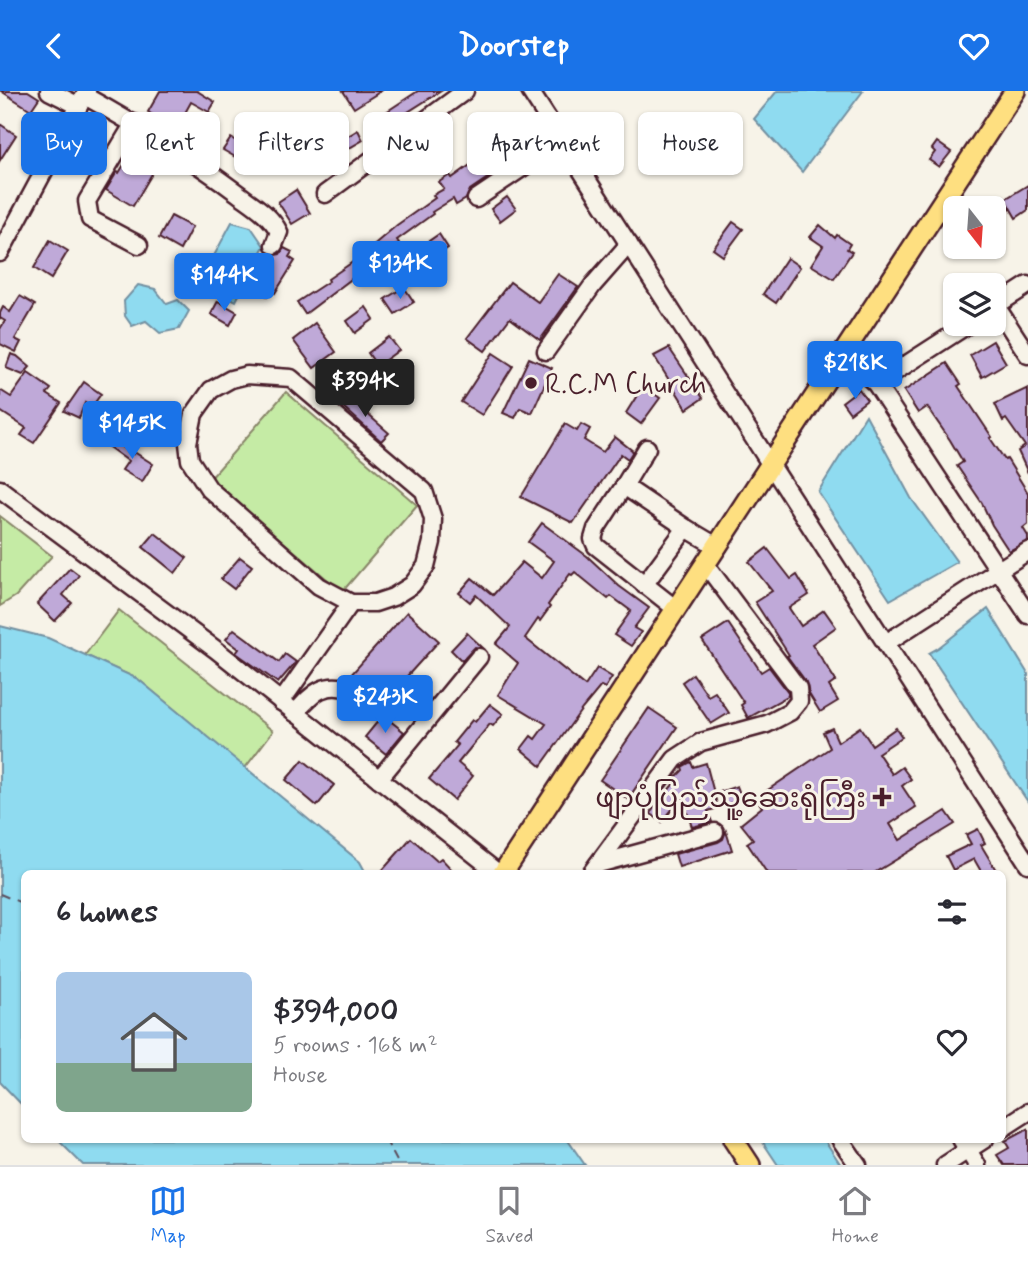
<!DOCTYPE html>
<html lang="en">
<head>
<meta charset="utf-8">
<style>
	:root { --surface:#fff; --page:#f2f2f3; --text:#2b2b33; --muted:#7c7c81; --line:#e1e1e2; --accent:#1a73e8 }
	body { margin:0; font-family:Mynerve,"Noto Sans Myanmar",sans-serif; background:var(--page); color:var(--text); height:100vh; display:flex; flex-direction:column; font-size:26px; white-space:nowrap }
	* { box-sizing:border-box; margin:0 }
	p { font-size:23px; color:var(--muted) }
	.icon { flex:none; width:38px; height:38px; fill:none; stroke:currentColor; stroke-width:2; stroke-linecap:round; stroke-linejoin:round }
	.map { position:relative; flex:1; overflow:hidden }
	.drawer { position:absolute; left:21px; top:779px; width:985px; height:273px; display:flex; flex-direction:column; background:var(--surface); border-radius:10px; box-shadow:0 2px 5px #0004 }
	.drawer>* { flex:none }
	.banner { position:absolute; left:21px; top:21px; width:987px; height:63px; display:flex; gap:14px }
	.needle { width:46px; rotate:163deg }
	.tools { position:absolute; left:943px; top:105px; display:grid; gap:14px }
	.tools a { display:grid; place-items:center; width:63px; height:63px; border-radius:10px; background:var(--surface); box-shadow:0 2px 5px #0004; font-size:35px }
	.price { position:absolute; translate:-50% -60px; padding:0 16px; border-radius:7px; background:var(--accent); color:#fff; font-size:23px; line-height:46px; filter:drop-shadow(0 2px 4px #0008) }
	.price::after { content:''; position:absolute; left:50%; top:42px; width:21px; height:16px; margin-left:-10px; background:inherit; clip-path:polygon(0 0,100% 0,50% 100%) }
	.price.selected { background:#222; color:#fff }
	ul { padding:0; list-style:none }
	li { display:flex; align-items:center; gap:21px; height:175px; padding:0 35px }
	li+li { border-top:2px solid var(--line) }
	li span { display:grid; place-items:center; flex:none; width:196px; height:140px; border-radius:10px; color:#555 }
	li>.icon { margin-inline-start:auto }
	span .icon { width:84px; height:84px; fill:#fffc; stroke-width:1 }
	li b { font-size:30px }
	h2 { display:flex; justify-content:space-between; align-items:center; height:84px; padding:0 35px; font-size:30px }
	.tag { padding:0 24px; border-radius:10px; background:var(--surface); box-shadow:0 2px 5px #0004; font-size:24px; line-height:63px }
	.tag.selected { background:var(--accent); color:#fff }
	header { display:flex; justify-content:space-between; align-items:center; height:91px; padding:0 35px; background:var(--accent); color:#fff; font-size:32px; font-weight:700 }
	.tabs { display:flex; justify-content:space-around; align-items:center; height:98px; border-top:2px solid var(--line); background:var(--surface); font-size:19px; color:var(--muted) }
	.tabs a { display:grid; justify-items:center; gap:4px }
	.tabs .selected { color:var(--accent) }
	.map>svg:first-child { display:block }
	.green { fill:#c5eba5; stroke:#888568; stroke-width:2 }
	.water { fill:#8fdbf0; stroke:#7390a1; stroke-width:2 }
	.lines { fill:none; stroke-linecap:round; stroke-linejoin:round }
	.ferry { stroke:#5b4e5c; stroke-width:2; stroke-dasharray:9 7; stroke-linecap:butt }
	.building { fill:#bfa9d8; stroke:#4a1f2b; stroke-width:2 }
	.minor-casing { stroke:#4a1f2b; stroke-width:21 }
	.major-casing { stroke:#4a1f2b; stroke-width:24 }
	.minor { stroke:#f7f3e8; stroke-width:16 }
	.major { stroke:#fedf80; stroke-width:19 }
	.poi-dot { fill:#4a1f2b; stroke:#f7f3e8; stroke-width:2.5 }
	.labels { text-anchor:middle; stroke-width:6; stroke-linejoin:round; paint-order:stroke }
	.poi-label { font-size:28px; fill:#4a1f2b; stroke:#f7f3e8; text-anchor:start }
</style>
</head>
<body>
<header><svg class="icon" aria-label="back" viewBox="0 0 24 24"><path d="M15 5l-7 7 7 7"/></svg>Doorstep<svg class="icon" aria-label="heart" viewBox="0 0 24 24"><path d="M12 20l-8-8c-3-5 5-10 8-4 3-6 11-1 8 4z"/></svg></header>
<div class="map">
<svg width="1028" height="1074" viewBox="0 0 1028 1074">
	<rect width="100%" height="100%" fill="#f7f3e8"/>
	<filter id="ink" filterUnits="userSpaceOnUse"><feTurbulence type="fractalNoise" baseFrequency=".0143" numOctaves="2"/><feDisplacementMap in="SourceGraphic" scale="14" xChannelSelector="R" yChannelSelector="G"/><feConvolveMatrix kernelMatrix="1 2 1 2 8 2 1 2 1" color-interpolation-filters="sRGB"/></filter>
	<g filter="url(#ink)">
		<g class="green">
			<path d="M 286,301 L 417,414 L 342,501 L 210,388 Z"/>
			<path d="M 0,425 L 52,465 L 16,505 L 0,515 Z"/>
			<path d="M 119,519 L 273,640 L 245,677 L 138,588 L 85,564 Z"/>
		</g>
		<g class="water">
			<path d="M 777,0 L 863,0 L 802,81 L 754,28 Z"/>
			<path d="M 232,131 L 251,136 L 264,155 L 236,210 L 200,191 Z"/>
			<path d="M 138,194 L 155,198 L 167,213 L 178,209 L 189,220 L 179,238 L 160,242 L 146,230 L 132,235 L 125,225 L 124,210 Z"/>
			<path d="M 866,324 L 911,407 L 957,471 L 890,509 L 818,401 Z"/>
			<path d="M 988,518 L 1028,583 L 1028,711 L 929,562 L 938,557 Z"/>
			<path d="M 0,535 L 48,547 L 138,588 L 360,771 L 366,782 L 24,782 L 24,1016 L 0,991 Z"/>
			<path d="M 57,1048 L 567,1048 L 585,1074 L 83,1074 Z"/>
			<path d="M 766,1048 L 824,1048 L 841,1074 L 778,1074 L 762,1050 Z"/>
		</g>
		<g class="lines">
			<g class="ferry">
				<path d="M 0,803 L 24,813"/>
				<path d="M 385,1048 L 399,1074"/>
			</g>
		</g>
		<g class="building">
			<path d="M 1,0 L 28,0 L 39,7 L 31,19 Z"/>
			<path d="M 160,0 L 197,0 L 215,11 L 209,21 L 191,11 L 180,31 L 174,27 L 170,34 L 148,21 Z"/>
			<path d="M 343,0 L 381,0 L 354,17 Z"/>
			<path d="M 418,0 L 441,0 L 392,31 L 386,21 Z"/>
			<path d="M 207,23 L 219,30 L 207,51 L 195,44 Z"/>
			<path d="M 332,29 L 343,48 L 358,39 L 363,49 L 320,74 L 315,65 L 328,57 L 317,38 Z"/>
			<path d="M 0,33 L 16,44 L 0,69 Z"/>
			<path d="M 533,46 L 538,53 L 470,99 L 466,108 L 456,114 L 453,108 L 432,121 L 433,123 L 397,149 L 399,152 L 305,223 L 297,211 L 329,190 L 328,188 L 357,168 L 397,134 L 435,107 L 433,104 L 444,98 L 439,91 L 450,84 L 452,87 L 504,50 L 512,61 Z"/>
			<path d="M 231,47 L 251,59 L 244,71 L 223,59 Z"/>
			<path d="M 139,49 L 153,57 L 143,74 L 153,81 L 133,115 L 106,99 L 117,81 L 119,82 Z"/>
			<path d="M 937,51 L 951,61 L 939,76 L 929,69 L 935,61 L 932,58 Z"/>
			<path d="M 1028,94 L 1028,119 L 1016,127 L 1005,108 Z"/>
			<path d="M 296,99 L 310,122 L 292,133 L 278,111 Z"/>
			<path d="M 507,106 L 516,118 L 500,130 L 491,118 Z"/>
			<path d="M 171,125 L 192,136 L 180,159 L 159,147 Z"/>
			<path d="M 733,131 L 743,138 L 723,165 L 713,158 Z"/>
			<path d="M 820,134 L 835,147 L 837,144 L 850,153 L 847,158 L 852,161 L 834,188 L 811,174 L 823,155 L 810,146 Z"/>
			<path d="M 439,143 L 448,157 L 426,172 L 416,159 Z"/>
			<path d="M 50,149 L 68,160 L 51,188 L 34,177 Z"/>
			<path d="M 284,157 L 292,161 L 289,166 L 295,170 L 275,202 L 271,199 L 267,205 L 256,199 L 275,164 L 280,163 Z"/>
			<path d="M 787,167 L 800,176 L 776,212 L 763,203 Z"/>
			<path d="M 558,183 L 578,196 L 540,249 L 510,227 L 485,260 L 467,247 L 510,191 L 538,211 Z"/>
			<path d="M 404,196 L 414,211 L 395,223 L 385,208 Z"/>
			<path d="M 20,205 L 35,214 L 15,248 L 21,251 L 16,261 L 0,253 L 0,238 L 5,230 L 0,227 L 0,222 L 3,216 L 10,221 Z"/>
			<path d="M 218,210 L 237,221 L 230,234 L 211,223 Z"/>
			<path d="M 366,216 L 374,228 L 355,242 L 347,230 Z"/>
			<path d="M 315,232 L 336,261 L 314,277 L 293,249 Z"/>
			<path d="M 389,246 L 399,259 L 377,275 L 368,262 Z"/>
			<path d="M 993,250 L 1006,272 L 982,286 L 970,264 Z"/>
			<path d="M 669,257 L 703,307 L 687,318 L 654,265 Z"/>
			<path d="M 493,262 L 513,275 L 482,324 L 461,311 Z"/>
			<path d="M 11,263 L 17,265 L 30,276 L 23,284 L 6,277 Z"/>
			<path d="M 529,267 L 552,277 L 532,322 L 520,317 L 515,327 L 503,322 Z"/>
			<path d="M 947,272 L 961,293 L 958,295 L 992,346 L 990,347 L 1005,369 L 1007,368 L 1028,402 L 1028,433 L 1023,437 L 1028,445 L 1028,450 L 1009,460 L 992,434 L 982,412 L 957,375 L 963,371 L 950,349 L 927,316 L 918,322 L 904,300 Z"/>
			<path d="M 28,282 L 51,298 L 47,303 L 61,312 L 34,352 L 21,344 L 26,337 L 0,320 L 0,299 L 11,306 Z"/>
			<path d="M 84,291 L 101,303 L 91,317 L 85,312 L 79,327 L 64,320 Z"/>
			<path d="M 643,295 L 660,307 L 641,333 L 626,322 Z"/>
			<path d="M 1028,297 L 1028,382 L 1018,360 L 1025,355 L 1006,328 L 1003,330 L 995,313 Z"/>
			<path d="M 859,298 L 867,309 L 850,322 L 842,311 Z"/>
			<path d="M 348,306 L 389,342 L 381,350 L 341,314 Z"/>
			<path d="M 565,333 L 577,340 L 581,333 L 590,338 L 584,349 L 603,361 L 615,346 L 633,360 L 628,368 L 621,363 L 573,432 L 521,406 Z"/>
			<path d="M 111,347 L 133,363 L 134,361 L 153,373 L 142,391 L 122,379 L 128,370 L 106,354 Z"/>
			<path d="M 542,432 L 587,465 L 619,495 L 649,517 L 634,537 L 641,541 L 631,555 L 614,544 L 631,520 L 611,505 L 608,508 L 575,481 L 572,484 L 570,483 L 548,514 L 550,516 L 540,530 L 538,528 L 525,547 L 585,595 L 597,577 L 612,586 L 605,597 L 601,595 L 582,618 L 541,675 L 521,658 L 531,645 L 535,648 L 546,633 L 498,604 L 518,572 L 496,553 L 510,536 L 476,504 L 470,511 L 459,502 L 472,487 L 493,504 L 522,471 L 542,487 L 554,470 L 528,451 Z"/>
			<path d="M 155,442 L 187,467 L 175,482 L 143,456 Z"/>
			<path d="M 767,457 L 791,488 L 797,484 L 809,504 L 789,517 L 801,535 L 824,519 L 836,536 L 812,553 L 836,590 L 829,595 L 838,610 L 820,621 L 809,603 L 806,591 L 787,565 L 789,564 L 755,511 L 772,500 L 749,471 Z"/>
			<path d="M 240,466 L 252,475 L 234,498 L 221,488 Z"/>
			<path d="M 70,477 L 79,484 L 63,504 L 72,512 L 55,530 L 37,513 Z"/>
			<path d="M 407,521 L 439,550 L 380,615 L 362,599 L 359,591 L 348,587 Z"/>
			<path d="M 728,532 L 761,581 L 769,576 L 788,601 L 788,605 L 748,627 L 741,614 L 744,612 L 702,549 Z"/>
			<path d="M 234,538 L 279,571 L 285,563 L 296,571 L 278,592 L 236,562 L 239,558 L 226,548 Z"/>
			<path d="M 467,542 L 483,557 L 475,556 L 462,570 L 451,559 Z"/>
			<path d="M 693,583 L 708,605 L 715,601 L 729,622 L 711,633 L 682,591 Z"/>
			<path d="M 490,613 L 503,623 L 493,635 L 490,633 L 458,672 L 473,685 L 454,709 L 429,688 L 458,654 L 454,651 L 472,629 L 475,631 Z"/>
			<path d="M 649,617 L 677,636 L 628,708 L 600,689 Z"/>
			<path d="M 383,624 L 404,641 L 386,663 L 365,646 Z"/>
			<path d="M 860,636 L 872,654 L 896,637 L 902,646 L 878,662 L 892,683 L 902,676 L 911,688 L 902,695 L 916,716 L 890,733 L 900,749 L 946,720 L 955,733 L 874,782 L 767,782 L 747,752 L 753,748 L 741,733 L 762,716 L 756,707 L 830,657 L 823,641 L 832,637 L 838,651 Z"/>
			<path d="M 303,669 L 334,694 L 317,715 L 286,689 Z"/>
			<path d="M 691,671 L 693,676 L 706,672 L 718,717 L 708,720 L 712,731 L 692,736 L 682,706 L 662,731 L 650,722 L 675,691 L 674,688 L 683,679 L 682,676 Z"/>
			<path d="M 737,695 L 742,708 L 726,714 L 717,702 Z"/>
			<path d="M 978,738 L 985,752 L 981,754 L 996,779 L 990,782 L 982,782 L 974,768 L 953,779 L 946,765 L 971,753 L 966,744 Z"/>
			<path d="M 726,740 L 732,759 L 679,776 L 675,763 L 718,751 L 723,748 Z"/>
			<path d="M 411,747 L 437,770 L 441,767 L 455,782 L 380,782 Z"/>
			<path d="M 1028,1038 L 1028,1074 L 1004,1074 L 997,1064 L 1009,1057 L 1005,1050 Z"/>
		</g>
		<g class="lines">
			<g class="minor-casing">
				<g id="minor">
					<path d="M 49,0 L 79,15"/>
					<path d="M 530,0 L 1028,773"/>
					<path d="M 85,5 C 137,34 188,65 236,101 C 252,113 270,123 279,141 L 274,154"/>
					<path d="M 134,32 L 87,110 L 90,128 L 139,154"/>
					<path d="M 325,103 L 465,0"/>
					<path d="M 476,108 L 562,50"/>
					<path d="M 0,162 L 87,0"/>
					<path d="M 996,215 L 1028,264"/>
					<path d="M 994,216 L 1028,194"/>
					<path d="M 546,260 L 593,194 L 629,153"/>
					<path d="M 843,262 L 876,293 L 1028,524"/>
					<path d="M 247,284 L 291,287 L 424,400 L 433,428 L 432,451 L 426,475 L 412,494 L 393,506 L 375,512 L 351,512 L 319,495 L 209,398 L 190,369 L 188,352 L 194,323 L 211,299 L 231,288 Z"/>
					<path d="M 876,293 L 969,233"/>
					<path d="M 624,395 L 647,357"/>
					<path d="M 0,398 L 215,558 L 498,782"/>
					<path d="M 644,494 L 686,437"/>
					<path d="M 676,518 L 596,455 L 593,448 L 596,438 L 624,395 L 686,437 L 718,456"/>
					<path d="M 886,552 L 1028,460"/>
					<path d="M 281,611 L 351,512"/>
					<path d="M 295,622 C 313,602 324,589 352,599"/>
					<path d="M 379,688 L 479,566"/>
					<path d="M 598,773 L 715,741"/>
					<path d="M 591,782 L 675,668 L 701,651 L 767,633 L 790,621 L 799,610 L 798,597 L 706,474"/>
					<path d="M 1003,1037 L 1028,1021"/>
					<path d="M 840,1048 L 858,1074"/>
					<path d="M 961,1048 L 977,1074"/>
					<path d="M 945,1074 L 985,1048"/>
				</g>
			</g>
			<g class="major-casing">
				<g id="major">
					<path d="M 503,782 L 1015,0"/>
					<path d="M 733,1048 L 750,1074"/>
				</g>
			</g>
			<use href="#minor" class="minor"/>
			<use href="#major" class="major"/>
		</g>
	</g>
	<g class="poi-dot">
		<circle cx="531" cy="292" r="7"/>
		<path d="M878.5 695.5h7v7h7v7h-7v7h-7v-7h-7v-7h7z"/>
	</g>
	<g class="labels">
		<g class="poi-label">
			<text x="545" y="302">R.C.M Church</text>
			<text x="866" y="716" text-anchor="end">ဖျာပုံပြည်သူ့ဆေးရုံကြီး</text>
		</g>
	</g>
</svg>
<div class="tools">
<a><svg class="needle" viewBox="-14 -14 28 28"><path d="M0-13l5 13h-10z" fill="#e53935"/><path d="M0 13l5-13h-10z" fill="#7c7c81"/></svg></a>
<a><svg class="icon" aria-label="layers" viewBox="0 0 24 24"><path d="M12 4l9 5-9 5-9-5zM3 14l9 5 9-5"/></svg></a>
</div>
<b class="price" style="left:400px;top:210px">$134K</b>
<b class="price" style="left:224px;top:222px">$144K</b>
<b class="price" style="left:855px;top:310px">$218K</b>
<b class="price selected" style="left:365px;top:328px">$394K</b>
<b class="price" style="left:132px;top:370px">$145K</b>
<b class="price" style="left:385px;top:644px">$243K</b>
<div class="banner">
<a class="tag selected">Buy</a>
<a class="tag">Rent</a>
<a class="tag">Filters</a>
<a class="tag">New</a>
<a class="tag">Apartment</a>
<a class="tag">House</a>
</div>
<section class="drawer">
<h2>6 homes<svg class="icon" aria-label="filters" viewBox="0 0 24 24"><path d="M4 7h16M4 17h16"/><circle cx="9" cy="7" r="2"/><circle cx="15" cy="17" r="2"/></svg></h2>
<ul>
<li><span style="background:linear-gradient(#a9c7e8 65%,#7fa58c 0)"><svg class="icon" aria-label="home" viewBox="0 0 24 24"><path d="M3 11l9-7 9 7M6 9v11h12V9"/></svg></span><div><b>$394,000</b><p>5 rooms · 168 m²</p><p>House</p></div><svg class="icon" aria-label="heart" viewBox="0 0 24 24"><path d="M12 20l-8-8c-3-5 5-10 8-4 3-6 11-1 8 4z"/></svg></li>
</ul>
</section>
</div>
<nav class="tabs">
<a class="selected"><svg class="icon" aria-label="map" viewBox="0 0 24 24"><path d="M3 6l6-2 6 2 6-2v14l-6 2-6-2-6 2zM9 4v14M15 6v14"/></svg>Map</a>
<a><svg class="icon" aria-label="saved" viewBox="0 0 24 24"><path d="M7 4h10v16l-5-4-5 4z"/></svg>Saved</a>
<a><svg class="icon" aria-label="home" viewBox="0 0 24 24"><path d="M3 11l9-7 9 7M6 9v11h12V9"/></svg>Home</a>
</nav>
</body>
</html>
